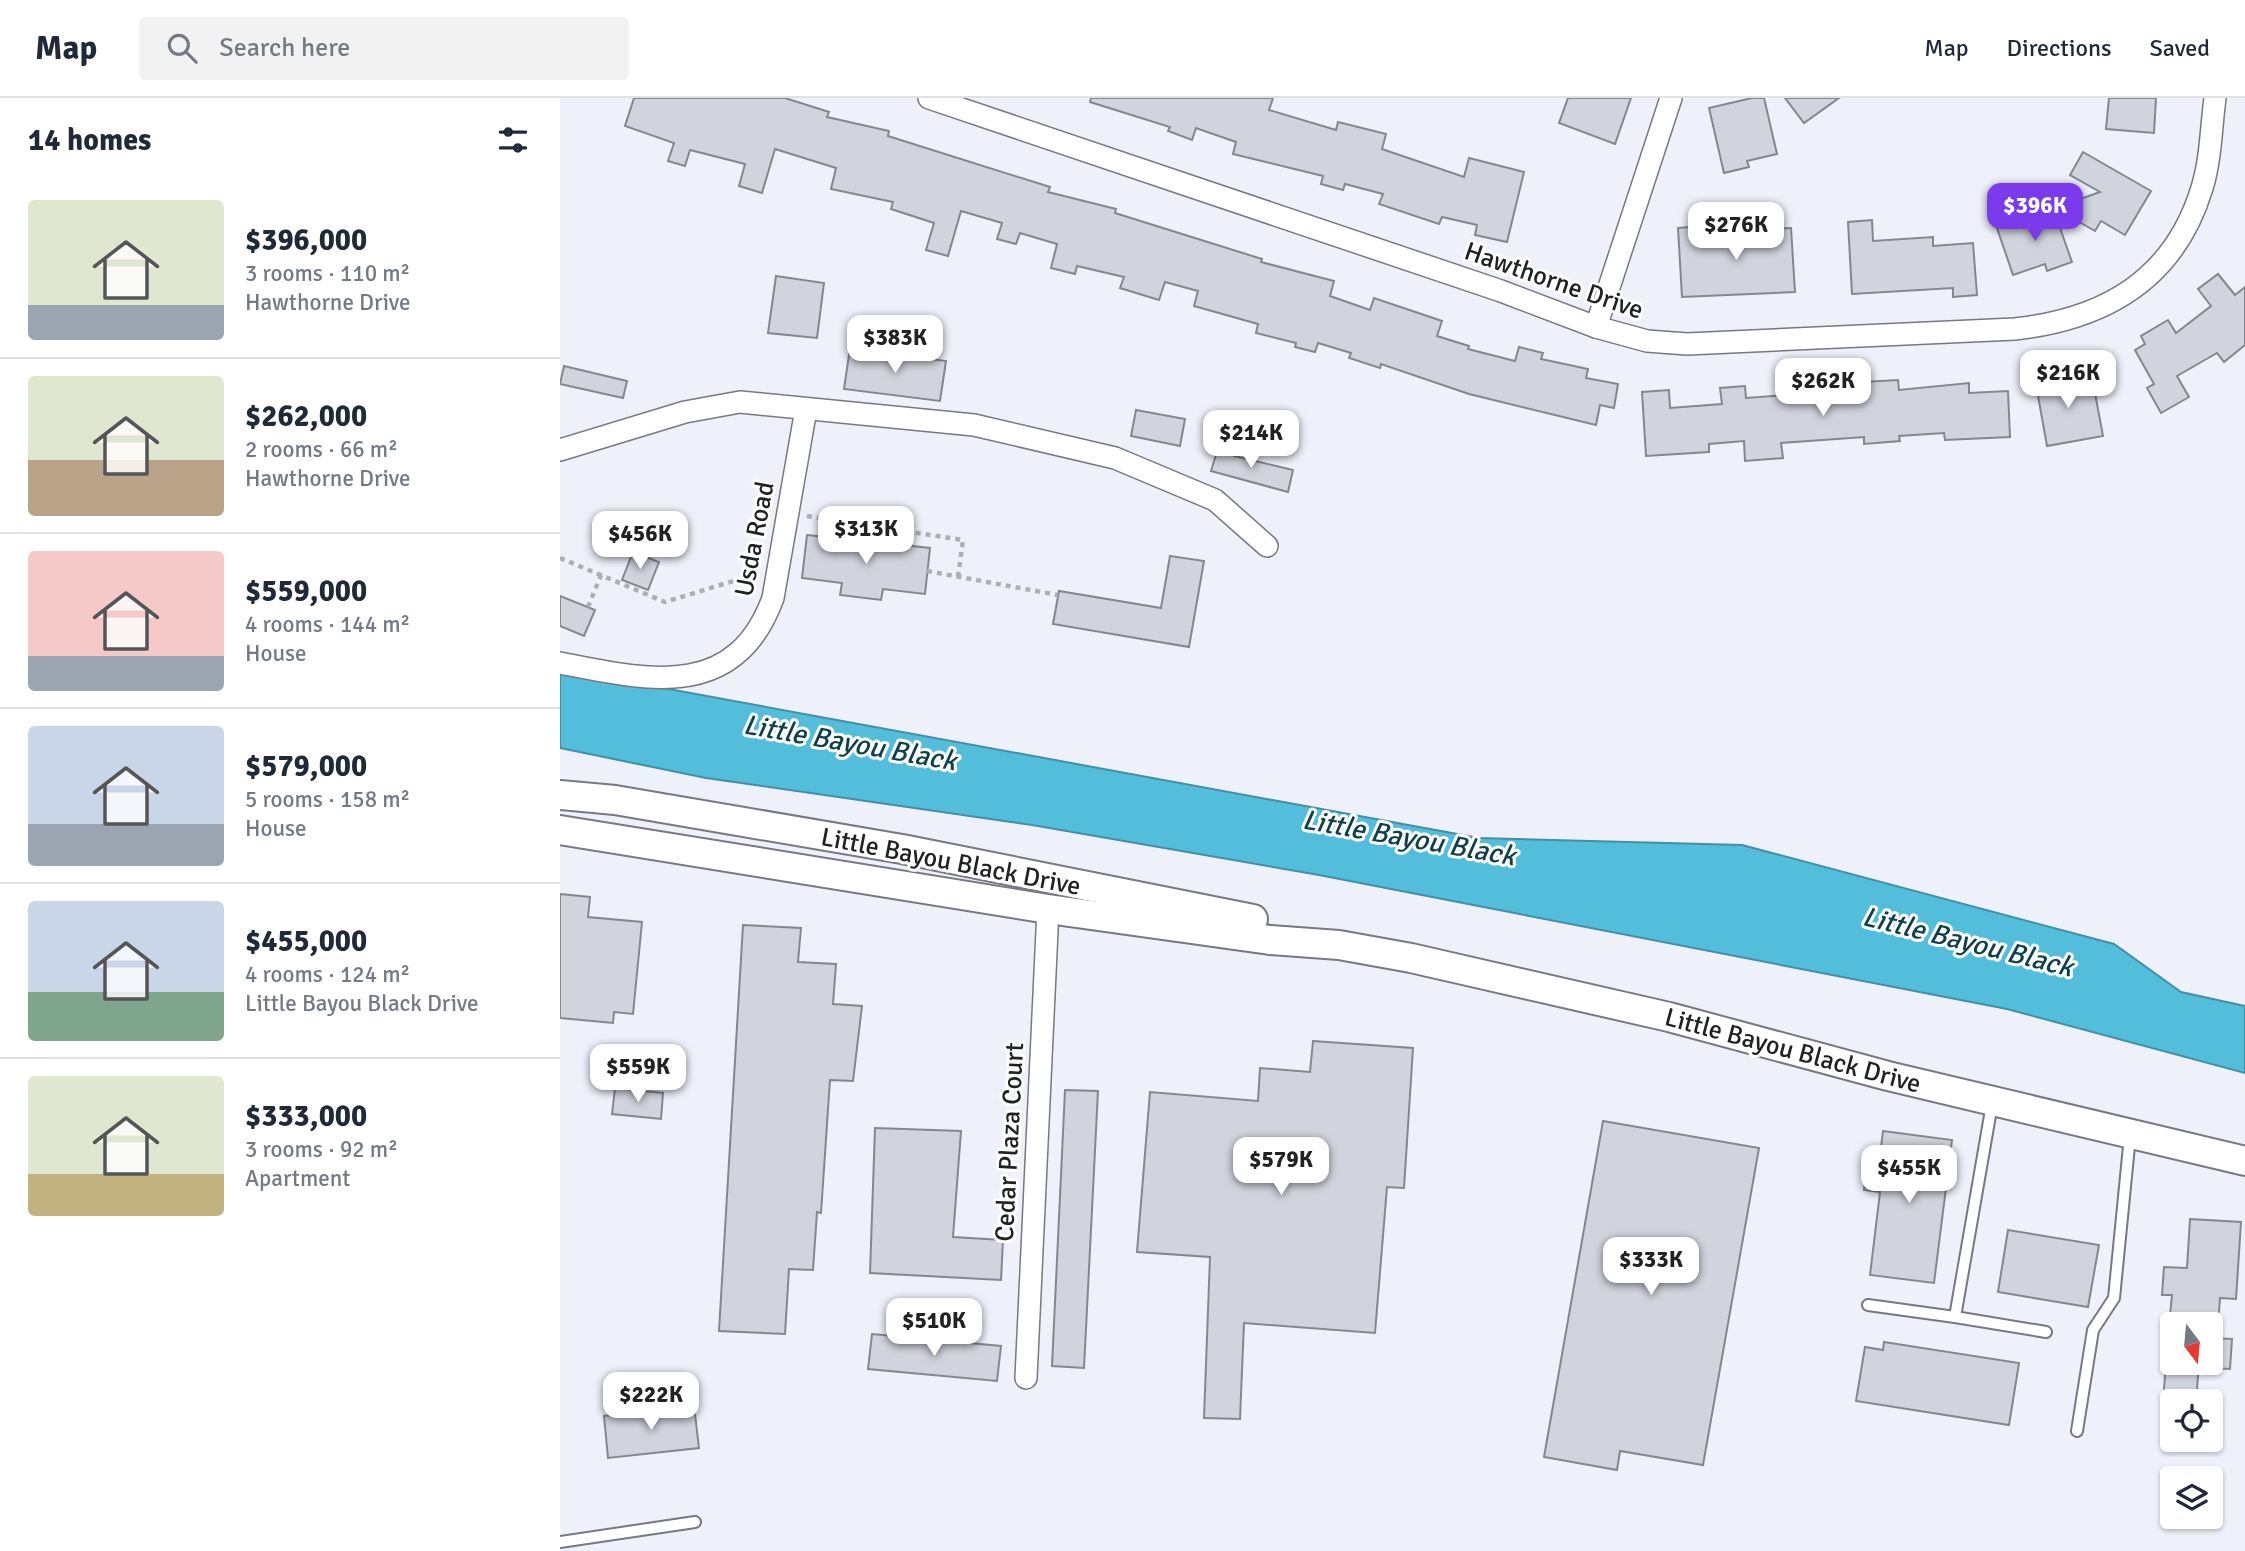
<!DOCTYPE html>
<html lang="en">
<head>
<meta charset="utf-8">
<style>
	:root { --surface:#fff; --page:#f2f2f3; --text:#1f2937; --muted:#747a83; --line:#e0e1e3; --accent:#7c3aed }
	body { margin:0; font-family:Signika,sans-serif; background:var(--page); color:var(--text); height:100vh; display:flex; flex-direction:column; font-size:26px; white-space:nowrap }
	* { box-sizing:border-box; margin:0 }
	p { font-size:23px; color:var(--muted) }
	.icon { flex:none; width:38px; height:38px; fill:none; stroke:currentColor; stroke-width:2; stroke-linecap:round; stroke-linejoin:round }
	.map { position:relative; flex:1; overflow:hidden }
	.drawer { display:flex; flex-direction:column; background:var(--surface); width:560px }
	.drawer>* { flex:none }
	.needle { width:46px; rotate:164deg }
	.controls { position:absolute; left:1600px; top:1214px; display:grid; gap:14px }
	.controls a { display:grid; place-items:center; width:63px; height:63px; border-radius:7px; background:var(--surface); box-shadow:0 2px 5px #0004; font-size:35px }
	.price { position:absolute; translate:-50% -60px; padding:0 16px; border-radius:14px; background:#fff; color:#222; font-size:23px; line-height:46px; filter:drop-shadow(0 2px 4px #0008) }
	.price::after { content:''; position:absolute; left:50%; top:42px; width:21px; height:16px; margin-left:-10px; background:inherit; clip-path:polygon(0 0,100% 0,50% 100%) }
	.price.current { background:var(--accent); color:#fff }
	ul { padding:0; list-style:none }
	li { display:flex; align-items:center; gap:21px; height:175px; padding:0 28px }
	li+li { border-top:2px solid var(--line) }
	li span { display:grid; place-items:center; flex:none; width:196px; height:140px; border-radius:7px; color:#555 }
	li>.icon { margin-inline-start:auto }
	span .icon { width:84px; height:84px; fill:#fffc; stroke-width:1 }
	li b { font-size:30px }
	h2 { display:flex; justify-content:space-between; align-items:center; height:84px; padding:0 28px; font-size:30px }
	header { display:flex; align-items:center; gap:42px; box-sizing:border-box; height:98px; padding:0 35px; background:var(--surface); border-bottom:2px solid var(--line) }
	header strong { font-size:33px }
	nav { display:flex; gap:38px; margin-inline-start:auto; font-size:24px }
	.search { width:490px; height:63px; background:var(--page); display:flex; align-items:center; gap:18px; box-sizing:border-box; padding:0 24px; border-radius:7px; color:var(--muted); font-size:26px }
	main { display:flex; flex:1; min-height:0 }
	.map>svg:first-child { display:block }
	.water { fill:#52bedb; stroke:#438fa4; stroke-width:2 }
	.building { fill:#d1d3dd; stroke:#858790; stroke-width:2 }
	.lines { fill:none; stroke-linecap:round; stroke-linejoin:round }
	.lane-casing { stroke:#777881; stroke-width:14 }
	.street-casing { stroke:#777881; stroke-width:24 }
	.secondary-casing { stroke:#777881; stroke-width:32 }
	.path { stroke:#adafb7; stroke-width:4.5; stroke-dasharray:5 5; stroke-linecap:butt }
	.lane { stroke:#fff; stroke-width:10 }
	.street { stroke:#fff; stroke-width:21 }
	.secondary { stroke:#fff; stroke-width:28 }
	.labels { text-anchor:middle; stroke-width:6; stroke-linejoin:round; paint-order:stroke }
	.street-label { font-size:26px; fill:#202125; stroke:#fefefe }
	.water-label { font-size:28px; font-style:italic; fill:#0e3f4c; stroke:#fefefe }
</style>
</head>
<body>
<header>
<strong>Map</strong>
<div class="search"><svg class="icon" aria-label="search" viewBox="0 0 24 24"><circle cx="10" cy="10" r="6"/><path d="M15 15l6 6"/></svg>Search here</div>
<nav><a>Map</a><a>Directions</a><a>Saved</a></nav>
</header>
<main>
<section class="drawer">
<h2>14 homes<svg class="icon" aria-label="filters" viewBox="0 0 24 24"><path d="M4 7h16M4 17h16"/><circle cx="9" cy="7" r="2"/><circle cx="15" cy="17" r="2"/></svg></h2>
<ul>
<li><span style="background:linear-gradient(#dfe7d0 75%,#9aa5b1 0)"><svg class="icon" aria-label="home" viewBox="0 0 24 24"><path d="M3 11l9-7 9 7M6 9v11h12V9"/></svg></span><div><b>$396,000</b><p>3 rooms · 110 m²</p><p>Hawthorne Drive</p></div></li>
<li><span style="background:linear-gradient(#dfe7d0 60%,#b9a48a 0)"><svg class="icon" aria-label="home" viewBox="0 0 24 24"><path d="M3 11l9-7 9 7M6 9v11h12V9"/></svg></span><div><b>$262,000</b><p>2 rooms · 66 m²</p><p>Hawthorne Drive</p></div></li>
<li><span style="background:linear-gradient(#f6c9c9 75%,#9aa5b1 0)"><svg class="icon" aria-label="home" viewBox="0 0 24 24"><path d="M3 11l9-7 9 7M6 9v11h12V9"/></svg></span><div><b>$559,000</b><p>4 rooms · 144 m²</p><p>House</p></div></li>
<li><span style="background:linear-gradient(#c9d6e8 70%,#9aa5b1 0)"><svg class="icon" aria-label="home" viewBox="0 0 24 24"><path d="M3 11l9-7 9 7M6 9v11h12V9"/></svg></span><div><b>$579,000</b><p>5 rooms · 158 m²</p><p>House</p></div></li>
<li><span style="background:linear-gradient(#c9d6e8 65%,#7fa58c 0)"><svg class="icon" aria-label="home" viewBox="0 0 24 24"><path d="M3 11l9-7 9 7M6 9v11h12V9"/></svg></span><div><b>$455,000</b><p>4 rooms · 124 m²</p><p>Little Bayou Black Drive</p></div></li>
<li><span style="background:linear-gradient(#dfe7d0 70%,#c2b280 0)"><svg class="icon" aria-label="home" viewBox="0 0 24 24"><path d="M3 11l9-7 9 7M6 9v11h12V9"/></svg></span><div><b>$333,000</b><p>3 rooms · 92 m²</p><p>Apartment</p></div></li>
</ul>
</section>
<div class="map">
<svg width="1685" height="1453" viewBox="0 0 1685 1453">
	<rect width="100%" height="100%" fill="#eef0fa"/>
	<path class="water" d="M 0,571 L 919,740 L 1182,747 L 1554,846 L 1621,894 L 1685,908 L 1685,975 L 1447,911 L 759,777 L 472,727 L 146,680 L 0,650 Z"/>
	<g class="building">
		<path d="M 74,0 L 225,0 L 269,14 L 267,19 L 329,33 L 328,38 L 490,89 L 488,94 L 556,111 L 555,115 L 702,161 L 701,164 L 774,183 L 770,198 L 810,212 L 814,200 L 882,223 L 877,238 L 909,248 L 908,251 L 955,263 L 959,249 L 983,255 L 981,261 L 1028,271 L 1026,280 L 1058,286 L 1054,310 L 1040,307 L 1036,327 L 909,296 L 821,266 L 820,270 L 789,260 L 791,255 L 758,245 L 755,254 L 735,249 L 736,245 L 696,235 L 698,226 L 634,208 L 638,193 L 605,184 L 599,202 L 560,190 L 564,179 L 517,168 L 515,176 L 491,170 L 497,146 L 460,135 L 456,146 L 437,141 L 442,125 L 401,113 L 388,158 L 366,152 L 374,125 L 331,111 L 333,104 L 271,91 L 276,70 L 215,51 L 202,95 L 179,88 L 185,66 L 130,52 L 125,68 L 108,63 L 114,45 L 65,28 Z"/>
		<path d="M 531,0 L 713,0 L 709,12 L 776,32 L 778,24 L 826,36 L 822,51 L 904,79 L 909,60 L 964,74 L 947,144 L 915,137 L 917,127 L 882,119 L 879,126 L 819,106 L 823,96 L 785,86 L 783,92 L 761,86 L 763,78 L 673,56 L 676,44 L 636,30 L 632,42 L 608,33 L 610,29 L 530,4 Z"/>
		<path d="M 1008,0 L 1071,0 L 1055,46 L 999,25 Z"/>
		<path d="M 1192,0 L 1204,0 L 1217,56 L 1187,63 L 1189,69 L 1164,75 L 1149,10 Z"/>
		<path d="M 1225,0 L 1279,0 L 1244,25 Z"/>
		<path d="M 1549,0 L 1596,0 L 1594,35 L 1546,31 Z"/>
		<path d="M 1523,54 L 1591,93 L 1565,137 L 1541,123 L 1535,133 L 1495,110 L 1540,94 L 1510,77 Z"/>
		<path d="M 1493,110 L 1512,164 L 1487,173 L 1485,166 L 1453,177 L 1437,130 Z"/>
		<path d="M 1312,122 L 1313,143 L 1373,139 L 1373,148 L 1413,145 L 1417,197 L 1393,199 L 1393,190 L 1292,196 L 1288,124 Z"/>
		<path d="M 1145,128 L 1145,134 L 1231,130 L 1235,194 L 1122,199 L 1118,130 Z"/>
		<path d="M 1658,176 L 1675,197 L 1685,189 L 1685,247 L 1664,264 L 1657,255 L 1617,278 L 1629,299 L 1601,315 L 1587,290 L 1594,286 L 1575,252 L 1585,246 L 1581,238 L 1608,222 L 1616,235 L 1651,208 L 1638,191 Z"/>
		<path d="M 216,178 L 264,185 L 257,240 L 208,235 Z"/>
		<path d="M 290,250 L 386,263 L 380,303 L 284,291 Z"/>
		<path d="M 4,268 L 67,283 L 63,300 L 0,286 Z"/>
		<path d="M 1499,277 L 1500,285 L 1532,279 L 1543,338 L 1487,348 L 1475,281 Z"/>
		<path d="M 1338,282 L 1339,292 L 1409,285 L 1409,295 L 1448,293 L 1450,339 L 1385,342 L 1384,335 L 1339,338 L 1340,343 L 1304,346 L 1304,339 L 1221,345 L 1223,360 L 1185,363 L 1184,343 L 1149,346 L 1149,354 L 1086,358 L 1082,294 L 1109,292 L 1110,310 L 1162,306 L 1160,290 L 1185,288 L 1186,300 L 1266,294 L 1266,286 Z"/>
		<path d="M 576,312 L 625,321 L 620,348 L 571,338 Z"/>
		<path d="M 659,347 L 676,352 L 674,358 L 733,372 L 728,394 L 651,373 Z"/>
		<path d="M 247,437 L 370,450 L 365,496 L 323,491 L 321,502 L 280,497 L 282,485 L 242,480 Z"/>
		<path d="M 73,454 L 99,464 L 88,492 L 62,482 Z"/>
		<path d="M 610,458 L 644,463 L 629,549 L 493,526 L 499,493 L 601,510 Z"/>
		<path d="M 0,498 L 35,512 L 24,538 L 0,528 Z"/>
		<path d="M 0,796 L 30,799 L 28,819 L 82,824 L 73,916 L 54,914 L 53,925 L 0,920 Z"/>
		<path d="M 183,827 L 241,830 L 238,864 L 276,866 L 273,906 L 302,908 L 293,983 L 270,982 L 261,1115 L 257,1114 L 253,1172 L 229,1171 L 225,1236 L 159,1233 Z"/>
		<path d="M 753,943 L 853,950 L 844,1090 L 827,1089 L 815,1235 L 684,1225 L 680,1321 L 644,1320 L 650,1159 L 577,1154 L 590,994 L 698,1003 L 700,970 L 750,974 Z"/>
		<path d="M 55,990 L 103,995 L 101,1021 L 52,1016 Z"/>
		<path d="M 505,992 L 538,993 L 524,1270 L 492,1268 Z"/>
		<path d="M 1043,1023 L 1199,1050 L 1143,1367 L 1060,1353 L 1057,1372 L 984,1359 Z"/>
		<path d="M 315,1030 L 401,1033 L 393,1139 L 443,1142 L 441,1182 L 310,1175 Z"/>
		<path d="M 1323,1033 L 1392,1042 L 1374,1185 L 1310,1177 L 1320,1094 L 1304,1092 L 1306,1072 L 1318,1074 Z"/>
		<path d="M 1630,1121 L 1681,1124 L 1676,1201 L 1660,1200 L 1658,1227 L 1609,1227 L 1612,1197 L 1602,1197 L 1604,1169 L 1627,1170 Z"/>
		<path d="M 1448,1132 L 1539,1147 L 1528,1209 L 1438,1194 Z"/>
		<path d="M 312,1236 L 441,1248 L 437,1283 L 308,1271 Z"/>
		<path d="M 1650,1240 L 1672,1241 L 1670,1271 L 1650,1270 Z"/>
		<path d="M 1324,1244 L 1459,1265 L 1449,1327 L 1296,1303 L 1305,1249 L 1323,1252 Z"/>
		<path d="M 1606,1265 L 1639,1265 L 1636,1304 L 1603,1304 Z"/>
		<path d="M 134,1308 L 139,1350 L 48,1360 L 44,1318 Z"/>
	</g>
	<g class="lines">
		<g class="lane-casing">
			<g id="lane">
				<path d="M 1308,1207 L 1395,1219 L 1432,1006"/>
				<path d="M 1395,1219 L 1486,1234"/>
				<path d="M 1517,1333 L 1533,1232 L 1554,1200 L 1570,1038"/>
				<path d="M 0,1444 L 135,1424"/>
			</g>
		</g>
		<g class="street-casing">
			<g id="street">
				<path d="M 369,0 L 941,193 L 1036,229 L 1087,243 L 1127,246 L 1455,231 C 1545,221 1614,182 1642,90 C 1651,61 1651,30 1655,0"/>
				<path d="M 1036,229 L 1111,0"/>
				<path d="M 0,352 L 125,314 L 180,304 L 414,327 L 555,360 L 655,402 L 707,448"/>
				<path d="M 0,565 C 87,582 175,604 213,500 L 246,311"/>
				<path d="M 466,1280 L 488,811"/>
			</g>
		</g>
		<g class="secondary-casing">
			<g id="secondary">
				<path d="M 0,697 L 55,702 L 342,751 L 693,821"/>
				<path d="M 0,732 L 488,811 L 710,842 L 779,847 L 851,860 L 1109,919 L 1328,978 L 1685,1063"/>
			</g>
		</g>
		<g class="path">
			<path d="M 247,418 L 403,442 L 398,479"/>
			<path d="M 0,460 L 105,504 L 196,476"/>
			<path d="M 367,473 L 498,497"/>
			<path d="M 28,509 L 41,477"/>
		</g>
		<use href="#lane" class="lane"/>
		<use href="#street" class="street"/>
		<use href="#secondary" class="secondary"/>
	</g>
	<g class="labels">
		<g class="street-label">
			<text transform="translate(994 182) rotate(19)" y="9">Hawthorne Drive</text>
			<text transform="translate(194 441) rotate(-79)" y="9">Usda Road</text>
			<text transform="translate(391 763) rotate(11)" y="9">Little Bayou Black Drive</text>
			<text transform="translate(1233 952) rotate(15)" y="9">Little Bayou Black Drive</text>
			<text transform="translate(449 1044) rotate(-87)" y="9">Cedar Plaza Court</text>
		</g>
		<g class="water-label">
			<text transform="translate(290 644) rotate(10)" y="10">Little Bayou Black</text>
			<text transform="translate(849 739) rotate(10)" y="10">Little Bayou Black</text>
			<text transform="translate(1408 843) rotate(14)" y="10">Little Bayou Black</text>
		</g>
	</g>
</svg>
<div class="controls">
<a><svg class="needle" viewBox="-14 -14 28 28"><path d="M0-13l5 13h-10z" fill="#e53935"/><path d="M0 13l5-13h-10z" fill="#747a83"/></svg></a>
<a><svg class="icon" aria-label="locate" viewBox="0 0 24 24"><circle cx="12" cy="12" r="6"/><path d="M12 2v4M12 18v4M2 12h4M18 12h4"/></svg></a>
<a><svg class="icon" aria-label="layers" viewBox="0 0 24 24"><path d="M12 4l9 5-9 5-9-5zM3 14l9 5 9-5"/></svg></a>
</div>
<b class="price current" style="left:1475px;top:145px">$396K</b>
<b class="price" style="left:1176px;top:164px">$276K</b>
<b class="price" style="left:335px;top:277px">$383K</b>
<b class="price" style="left:1508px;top:312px">$216K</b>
<b class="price" style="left:1263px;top:320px">$262K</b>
<b class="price" style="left:691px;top:372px">$214K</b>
<b class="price" style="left:306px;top:468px">$313K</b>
<b class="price" style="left:80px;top:473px">$456K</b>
<b class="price" style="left:78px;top:1006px">$559K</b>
<b class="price" style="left:721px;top:1099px">$579K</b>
<b class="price" style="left:1349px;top:1107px">$455K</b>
<b class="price" style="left:1091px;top:1199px">$333K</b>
<b class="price" style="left:374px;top:1260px">$510K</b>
<b class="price" style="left:91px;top:1334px">$222K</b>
</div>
</main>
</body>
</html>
